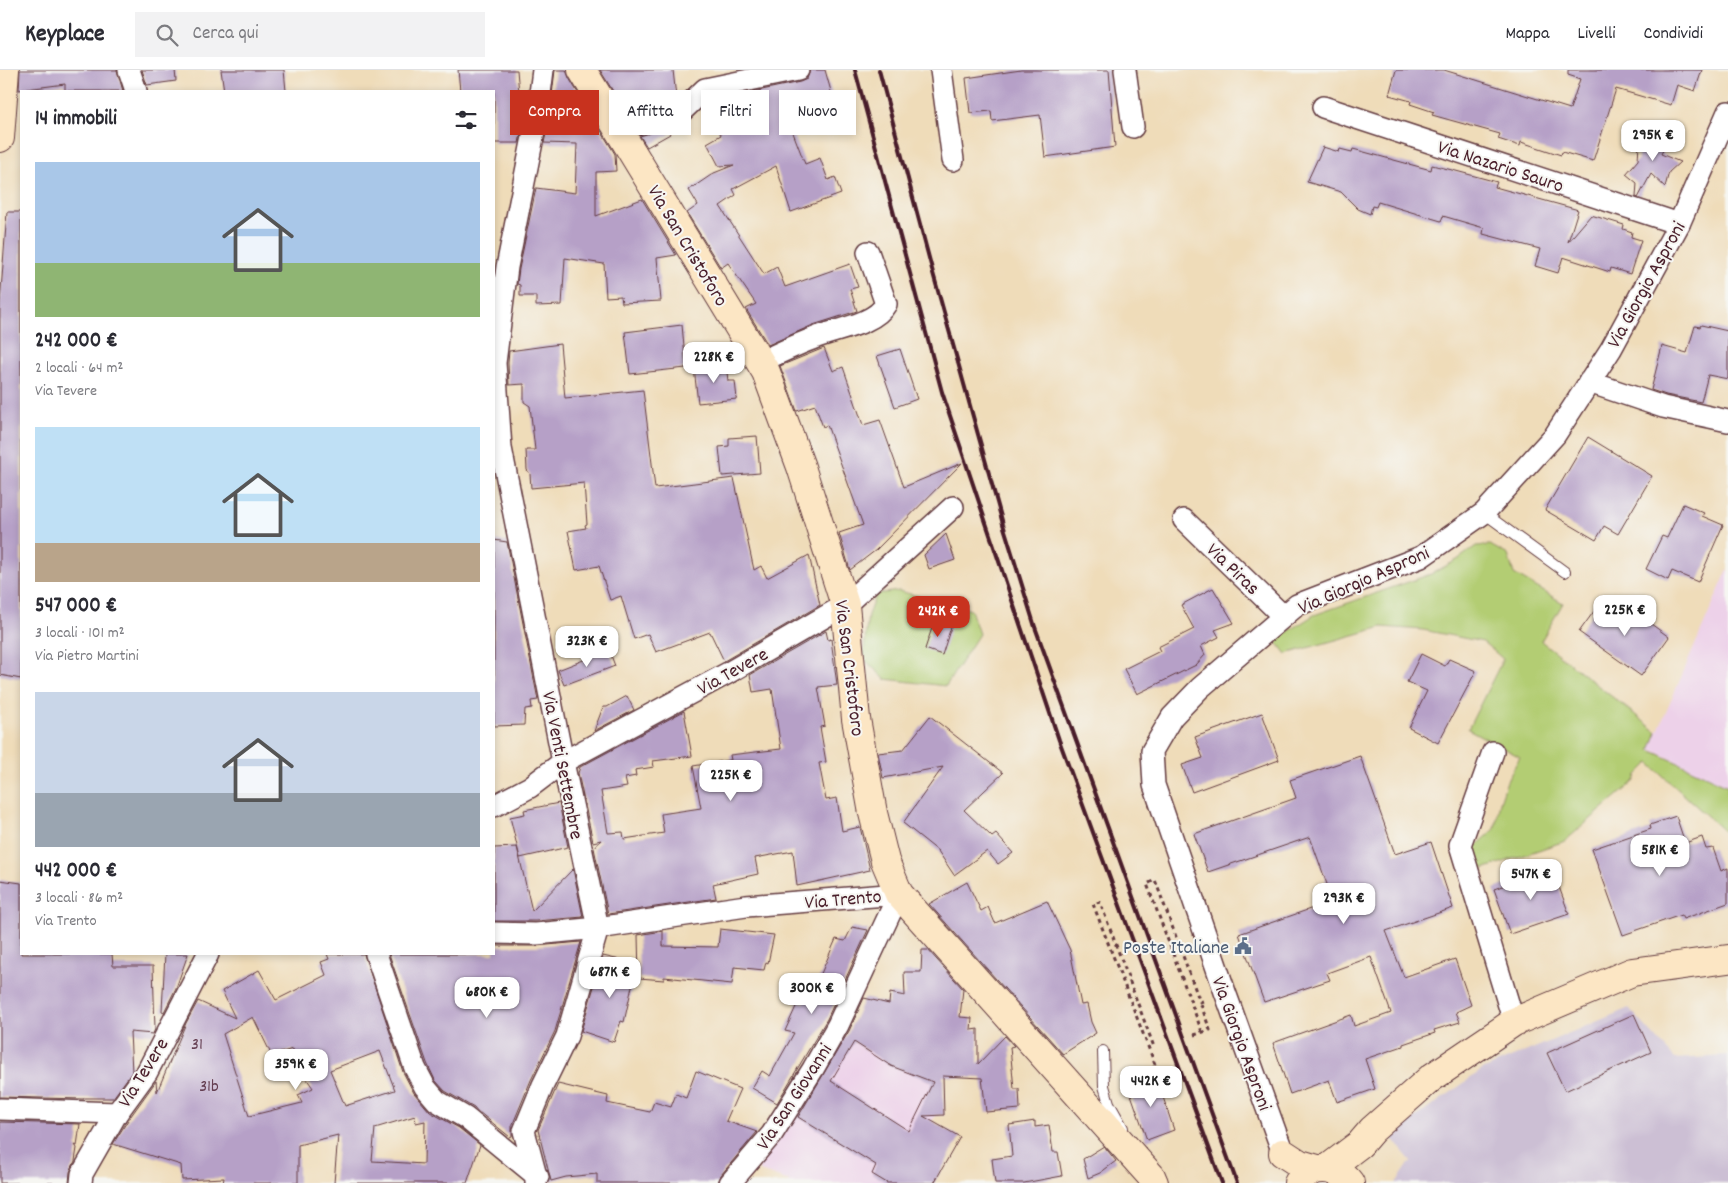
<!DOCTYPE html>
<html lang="it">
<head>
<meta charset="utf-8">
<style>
	:root { --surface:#fff; --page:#f2f2f3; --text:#2b2b33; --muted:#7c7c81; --line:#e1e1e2; --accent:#c8321e }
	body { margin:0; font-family:Dekko,sans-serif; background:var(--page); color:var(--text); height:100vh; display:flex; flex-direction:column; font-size:19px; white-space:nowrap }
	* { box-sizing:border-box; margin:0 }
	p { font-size:16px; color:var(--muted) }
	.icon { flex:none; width:28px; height:28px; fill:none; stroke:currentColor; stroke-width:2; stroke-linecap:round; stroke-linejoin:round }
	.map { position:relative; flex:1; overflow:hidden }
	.drawer { position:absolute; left:20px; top:20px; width:475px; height:865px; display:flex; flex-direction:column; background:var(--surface); border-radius:0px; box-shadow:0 2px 8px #0003 }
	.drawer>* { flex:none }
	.banner { position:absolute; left:510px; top:20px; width:475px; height:45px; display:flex; gap:10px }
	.price { position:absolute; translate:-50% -42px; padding:0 11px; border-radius:10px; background:#fff; color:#222; font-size:16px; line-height:32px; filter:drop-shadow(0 1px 2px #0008) }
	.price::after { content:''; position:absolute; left:50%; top:30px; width:15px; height:11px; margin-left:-8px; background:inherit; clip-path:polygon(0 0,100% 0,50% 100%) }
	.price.on { background:var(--accent); color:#fff }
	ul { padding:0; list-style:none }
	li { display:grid; align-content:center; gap:10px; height:265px; padding:0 15px }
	li span { display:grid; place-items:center; height:155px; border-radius:0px; color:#555 }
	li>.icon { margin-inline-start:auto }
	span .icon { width:90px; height:90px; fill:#fffc; stroke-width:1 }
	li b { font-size:21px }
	h2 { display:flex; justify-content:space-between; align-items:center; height:60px; padding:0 15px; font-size:21px }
	.pill { padding:0 18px; border-radius:0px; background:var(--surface); box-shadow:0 2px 8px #0003; font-size:18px; line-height:45px }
	.pill.on { background:var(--accent); color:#fff }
	header { display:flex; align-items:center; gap:30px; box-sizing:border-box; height:70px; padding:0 25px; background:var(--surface); border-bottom:1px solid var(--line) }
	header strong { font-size:24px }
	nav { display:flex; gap:28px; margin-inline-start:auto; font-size:18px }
	.search { width:350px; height:45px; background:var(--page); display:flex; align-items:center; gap:12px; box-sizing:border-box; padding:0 18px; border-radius:0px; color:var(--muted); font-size:19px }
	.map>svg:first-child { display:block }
	.built { fill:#edd1e9 }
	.industrial { fill:#ccbfd4 }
	.green { fill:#b3cd73; stroke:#7e764f }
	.building { fill:#b6a0c7; fill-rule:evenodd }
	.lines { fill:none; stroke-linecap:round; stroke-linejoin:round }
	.lane-casing { stroke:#633b40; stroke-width:12 }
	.street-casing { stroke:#633b40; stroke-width:24 }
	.secondary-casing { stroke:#633b40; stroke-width:30 }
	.path { stroke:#633b40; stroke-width:3; stroke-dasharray:4 4; stroke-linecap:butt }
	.lane { stroke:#fff; stroke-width:10 }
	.street { stroke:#fff; stroke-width:21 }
	.secondary { stroke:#fce6c4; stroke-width:28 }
	.rail { stroke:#4a1f2b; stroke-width:4 }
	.labels { text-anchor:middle; stroke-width:4; stroke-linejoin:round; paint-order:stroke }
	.number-label { font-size:18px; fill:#653f52 }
	.street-label { font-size:20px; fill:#4a1f2b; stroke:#f6f6f2 }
	.service-label { font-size:20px; fill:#4e5e75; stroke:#f6f6f2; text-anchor:end }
</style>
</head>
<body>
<header>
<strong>Keyplace</strong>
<div class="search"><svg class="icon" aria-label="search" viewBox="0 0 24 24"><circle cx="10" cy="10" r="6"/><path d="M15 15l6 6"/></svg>Cerca qui</div>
<nav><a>Mappa</a><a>Livelli</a><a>Condividi</a></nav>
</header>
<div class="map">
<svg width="1728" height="1113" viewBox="0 0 1728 1113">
	<rect width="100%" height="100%" fill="#f6f6f2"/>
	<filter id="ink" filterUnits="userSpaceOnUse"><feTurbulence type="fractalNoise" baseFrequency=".02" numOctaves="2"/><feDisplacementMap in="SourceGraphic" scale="10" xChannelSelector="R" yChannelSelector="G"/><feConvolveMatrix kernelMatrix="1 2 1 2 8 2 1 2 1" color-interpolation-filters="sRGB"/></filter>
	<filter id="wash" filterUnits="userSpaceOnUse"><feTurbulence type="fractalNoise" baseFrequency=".0096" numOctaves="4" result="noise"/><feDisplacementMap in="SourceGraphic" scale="20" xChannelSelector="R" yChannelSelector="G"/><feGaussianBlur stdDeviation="1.12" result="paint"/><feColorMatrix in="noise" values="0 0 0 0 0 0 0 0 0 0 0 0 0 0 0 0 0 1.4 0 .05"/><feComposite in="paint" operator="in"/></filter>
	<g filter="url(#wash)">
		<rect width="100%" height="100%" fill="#efdcb9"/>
		<g class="built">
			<path d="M 1728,499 L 1728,716 L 1650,679 Z"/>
			<path d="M 842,965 L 893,997 L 914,1004 L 943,1006 L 943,1031 L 906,1097 L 899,1113 L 789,1113 L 789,1111 L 760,1101 L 759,1096 L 806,1029 Z"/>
		</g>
		<path class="industrial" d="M 1629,938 L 1675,989 L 1728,986 L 1728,1113 L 1396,1113 L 1411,1091 L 1390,1066 L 1482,1000 Z"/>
		<g class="green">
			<path d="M 1490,475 L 1508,485 L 1514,504 L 1563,533 L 1541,571 L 1657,662 L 1650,680 L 1728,716 L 1728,765 L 1649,693 L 1637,705 L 1635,711 L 1565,771 L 1480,800 L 1475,777 L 1495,759 L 1500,732 L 1508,708 L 1520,687 L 1468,659 L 1503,589 L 1483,572 L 1423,560 L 1382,557 L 1286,584 L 1275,570 L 1314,545 L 1431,504 L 1457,490 L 1476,476 Z"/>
			<path d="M 899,521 L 971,540 L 979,564 L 946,616 L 885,609 L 863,588 L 868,545 L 876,524 Z"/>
		</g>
		<g id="blocks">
			<g class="building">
				<path d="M 20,0 L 117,0 L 123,21 L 65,21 L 65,14 L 19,20 Z"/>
				<path d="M 142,0 L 175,0 L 176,11 L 147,15 Z"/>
				<path d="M 221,0 L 284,0 L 286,21 L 224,21 Z"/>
				<path d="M 458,0 L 517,0 L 522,59 L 519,73 L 494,73 L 494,21 L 460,21 Z"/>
				<path d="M 555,0 L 566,0 L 569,8 L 615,84 L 616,101 L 596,102 L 596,146 L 642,129 L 676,185 L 657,188 L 661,231 L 622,233 L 621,226 L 606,227 L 604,194 L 565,188 L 562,235 L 536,236 L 536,226 L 520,226 L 520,215 L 517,214 L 519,199 L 536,118 L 575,123 L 577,74 L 544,73 L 549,49 Z"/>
				<path d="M 600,0 L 673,0 L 676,27 L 662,30 L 662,34 L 627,44 Z"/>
				<path d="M 810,0 L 825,0 L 832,25 L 797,34 L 803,57 L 792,60 L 805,94 L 820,88 L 828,110 L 835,107 L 841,124 L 791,142 L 776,96 L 733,119 L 736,125 L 720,136 L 764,204 L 777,197 L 785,217 L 850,194 L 858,217 L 850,219 L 857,241 L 813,255 L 768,275 L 746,239 L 756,234 L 728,193 L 721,198 L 687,143 L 698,135 L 689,120 L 714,103 L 734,95 L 719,96 L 707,73 L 721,65 L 718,59 L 743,44 L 738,25 L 800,12 L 807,9 Z"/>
				<path d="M 1021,0 L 1109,0 L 1115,77 L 1045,87 L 1040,45 L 992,51 L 991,41 L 970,43 L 966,8 Z"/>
				<path d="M 1396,0 L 1444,0 L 1570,39 L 1580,9 L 1568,5 L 1568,0 L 1702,0 L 1695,21 L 1677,15 L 1671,35 L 1616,19 L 1593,91 L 1562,82 L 1561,85 L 1521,72 L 1520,76 L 1498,69 L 1500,64 L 1432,45 L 1434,42 L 1410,34 L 1411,31 L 1389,25 Z"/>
				<path d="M 1668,55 L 1674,60 L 1661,84 L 1680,92 L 1669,102 L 1665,117 L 1651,104 L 1638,128 L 1636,127 L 1637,113 L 1626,104 L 1638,90 L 1639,74 L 1654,71 Z"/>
				<path d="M 667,58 L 670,64 L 647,77 L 640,66 Z"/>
				<path d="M 1323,77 L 1339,82 L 1340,79 L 1352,82 L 1353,79 L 1431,100 L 1432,95 L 1456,101 L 1497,112 L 1495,117 L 1575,139 L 1578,140 L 1568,172 L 1591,145 L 1624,155 L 1623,159 L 1632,162 L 1631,167 L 1641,170 L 1630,204 L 1611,198 L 1610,202 L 1563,187 L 1558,203 L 1535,196 L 1540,179 L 1483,164 L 1484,158 L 1443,146 L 1441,151 L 1378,132 L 1376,137 L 1372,136 L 1370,144 L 1358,139 L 1341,122 L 1307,112 Z"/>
				<path d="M 7,142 L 21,142 L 21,609 L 0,605 L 0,234 Z"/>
				<path d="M 682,255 L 686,298 L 630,304 L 625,262 Z"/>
				<path d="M 1701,255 L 1728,261 L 1728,309 L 1708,305 L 1701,332 L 1666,325 L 1651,320 L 1662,276 L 1687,283 L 1695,256 L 1700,257 Z"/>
				<path d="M 560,274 L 565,328 L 643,320 L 655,418 L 734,408 L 754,500 L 761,496 L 767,508 L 809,485 L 820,535 L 724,591 L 710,562 L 656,582 L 648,564 L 634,569 L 621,526 L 610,530 L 599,496 L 576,500 L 568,461 L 586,458 L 585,455 L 587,454 L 584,413 L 531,418 L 530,404 L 527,400 L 526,380 L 535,380 L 530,336 L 524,332 L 524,314 L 509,315 L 508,293 L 509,281 Z"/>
				<path d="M 824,278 L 833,301 L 843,297 L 863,355 L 880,350 L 904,417 L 962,393 L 876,480 L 850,500 L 839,463 L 863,455 L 827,355 L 823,357 L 815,335 L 797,341 L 780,296 Z"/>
				<path d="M 900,279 L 917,329 L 895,337 L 877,286 Z"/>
				<path d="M 726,294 L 728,311 L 735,311 L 737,329 L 698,333 L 694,298 Z"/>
				<path d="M 757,366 L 760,403 L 722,406 L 719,377 L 729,376 L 729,368 Z"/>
				<path d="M 1588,367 L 1652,406 L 1618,464 L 1604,456 L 1596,470 L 1545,440 Z"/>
				<path d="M 1683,434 L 1704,443 L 1702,446 L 1723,455 L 1698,512 L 1672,501 L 1668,510 L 1646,499 L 1662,466 L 1667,468 Z"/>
				<path d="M 946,464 L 955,490 L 929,499 L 924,485 Z"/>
				<path d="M 494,470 L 507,472 L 538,630 L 531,631 L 532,638 L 525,639 L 524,655 L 494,656 Z"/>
				<path d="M 1213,518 L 1234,553 L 1215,560 L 1219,567 L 1201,576 L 1205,585 L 1196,595 L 1137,624 L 1124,599 L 1160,581 L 1158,577 L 1194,559 L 1181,535 Z"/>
				<path d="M 1600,533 L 1622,549 L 1629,538 L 1669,567 L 1641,606 L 1579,562 Z"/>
				<path d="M 934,552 L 951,557 L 942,585 L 925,579 Z"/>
				<path d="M 826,561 L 828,570 L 831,569 L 837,615 L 818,617 L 825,656 L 820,657 L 826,692 L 819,693 L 826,730 L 837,728 L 842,761 L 860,757 L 870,800 L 797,816 L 793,781 L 755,788 L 758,804 L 713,814 L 716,828 L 608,844 L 594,778 L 601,770 L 593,772 L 578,703 L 580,697 L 684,641 L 692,686 L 653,691 L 654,697 L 635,700 L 636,706 L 625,708 L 627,717 L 601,721 L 608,763 L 623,762 L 624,769 L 664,763 L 661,744 L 701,738 L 693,696 L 731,690 L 730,685 L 781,679 L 772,619 L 753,622 L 750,605 Z"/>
				<path d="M 609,580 L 615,596 L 564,615 L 558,600 Z"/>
				<path d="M 1421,584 L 1445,596 L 1449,589 L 1476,601 L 1438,673 L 1409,658 L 1427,621 L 1407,612 Z"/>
				<path d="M 627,626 L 634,640 L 594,661 L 603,637 L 607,637 Z"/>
				<path d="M 1262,643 L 1279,690 L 1192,722 L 1182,695 L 1203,688 L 1195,667 Z"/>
				<path d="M 930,646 L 1003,703 L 964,740 L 992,767 L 996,764 L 1013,783 L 998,794 L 987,781 L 954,805 L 938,781 L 903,753 L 943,697 L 883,708 L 878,683 L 903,680 Z"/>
				<path d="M 1360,686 L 1395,784 L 1431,772 L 1453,838 L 1386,861 L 1404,907 L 1455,889 L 1471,935 L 1456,942 L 1460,952 L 1434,960 L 1435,963 L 1403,974 L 1403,976 L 1365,989 L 1375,1019 L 1337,1032 L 1329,1010 L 1290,1024 L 1273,973 L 1351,945 L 1354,956 L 1391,943 L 1371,887 L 1327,903 L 1330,910 L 1264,932 L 1239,864 L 1333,831 L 1310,767 L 1208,802 L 1194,764 L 1296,728 L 1290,710 Z"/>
				<path d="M 559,733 L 568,777 L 520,788 L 510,747 L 525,744 L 524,740 Z"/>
				<path d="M 1676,746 L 1685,773 L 1702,767 L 1706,779 L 1713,778 L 1721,801 L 1728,798 L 1728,833 L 1683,849 L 1681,845 L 1623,865 L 1592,779 L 1651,759 L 1650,755 Z"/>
				<path d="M 517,777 L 532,841 L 573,799 L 583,847 L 536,851 L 494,851 L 494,778 Z"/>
				<path d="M 1552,798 L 1569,844 L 1510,864 L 1494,819 Z"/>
				<path d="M 0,810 L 21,813 L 21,884 L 112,884 L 113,896 L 153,896 L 155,959 L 153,964 L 130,962 L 132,1002 L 113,1028 L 84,1028 L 84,1029 L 0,1027 Z"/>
				<path d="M 967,812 L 981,841 L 988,837 L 995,853 L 1047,831 L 1070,880 L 1081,935 L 1087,934 L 1091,952 L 1096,963 L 1063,984 L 929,834 Z"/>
				<path d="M 852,857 L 868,860 L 827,949 L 777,1033 L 752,1018 L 762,1001 L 770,1006 L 794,963 L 785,961 L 799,930 L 804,933 L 810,921 L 813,922 L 836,869 L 845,871 Z"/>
				<path d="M 720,859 L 774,865 L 768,893 L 766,892 L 764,900 L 734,897 L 732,914 L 664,907 L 664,910 L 639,908 L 638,865 L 663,861 L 663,876 L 718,877 Z"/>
				<path d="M 581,872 L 555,961 L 531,1010 L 512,1056 L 512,1066 L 510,1067 L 474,1038 L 445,1021 L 435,1010 L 427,993 L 389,884 L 494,884 L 494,876 L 536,876 Z"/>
				<path d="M 922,880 L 928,880 L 963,919 L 960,947 L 972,948 L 971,960 L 978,959 L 978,994 L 1005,966 L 1014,976 L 1010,977 L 1014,1019 L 1019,1019 L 1020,1039 L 986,1042 L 982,1008 L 943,1006 L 944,1045 L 923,1046 L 960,1067 L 934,1113 L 887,1113 L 872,1104 L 876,1095 L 798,1047 L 849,961 L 864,928 L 889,934 L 890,923 L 905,926 L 904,902 L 921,902 ZM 854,972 L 891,996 L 933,1012 L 909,1061 L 831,1011 Z"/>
				<path d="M 165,884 L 188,884 L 176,918 L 164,942 L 162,941 Z"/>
				<path d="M 327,884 L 364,884 L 403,1002 L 414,1023 L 430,1042 L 459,1058 L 480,1075 L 467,1113 L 334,1113 L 338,1065 L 298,1075 L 298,1113 L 223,1113 L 224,1108 L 182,1110 L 181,1095 L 113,1074 L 128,1050 L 156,1011 L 157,1022 L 186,953 L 198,931 L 235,948 L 222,921 L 259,900 L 276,930 L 326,905 L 321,892 L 329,889 ZM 253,947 L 272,986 L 292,979 L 302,1002 L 313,1018 L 298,1025 L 302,1033 L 249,1046 L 223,964 ZM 380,981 L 395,1020 L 345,1036 L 330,1000 ZM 415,1046 L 416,1053 L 425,1051 L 424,1094 L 372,1091 L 375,1058 Z"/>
				<path d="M 603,886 L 637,894 L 624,952 L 621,951 L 614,972 L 581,961 Z"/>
				<path d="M 1634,944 L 1651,982 L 1565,1021 L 1547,983 Z"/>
				<path d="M 696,1001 L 740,1019 L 726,1051 L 757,1062 L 721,1105 L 718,1113 L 597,1113 L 597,1104 L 566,1107 L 551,1111 L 538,1060 L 558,1014 L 608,1026 L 607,1033 L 650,1042 L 654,1032 L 671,1037 L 676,1024 L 686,1028 Z"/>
				<path d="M 1156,1006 L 1174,1060 L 1147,1070 L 1128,1016 Z"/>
				<path d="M 1035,1051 L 1035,1057 L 1049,1055 L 1053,1082 L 1058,1082 L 1062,1106 L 1024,1113 L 995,1113 L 992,1089 L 1012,1086 L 1009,1055 Z"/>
				<path d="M 0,1052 L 80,1054 L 77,1076 L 75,1075 L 77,1078 L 75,1091 L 70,1102 L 69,1113 L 0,1113 Z"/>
				<path d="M 1104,1076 L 1116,1091 L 1100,1103 L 1088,1108 L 1083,1089 Z"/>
			</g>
		</g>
	</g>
	<g filter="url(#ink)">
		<use href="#blocks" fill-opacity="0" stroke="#633b40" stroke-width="1"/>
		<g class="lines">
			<g class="lane-casing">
				<g id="lane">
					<path d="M 1484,443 L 1565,502"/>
					<path d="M 1103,981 L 1104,1016 L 1109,1033 L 1123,1058"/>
				</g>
			</g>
			<g class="street-casing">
				<g id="street">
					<path d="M 129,0 L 136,21"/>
					<path d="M 941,0 L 953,90"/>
					<path d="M 1125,0 L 1133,57"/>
					<path d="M 1323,37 L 1679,154"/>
					<path d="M 618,59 L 682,41 L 705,19 L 798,0"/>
					<path d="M 760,292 C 779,283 798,274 817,267 C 838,259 875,254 886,234 L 868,182"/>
					<path d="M 1589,312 L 1663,337 L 1728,351"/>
					<path d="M 1184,450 L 1283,546"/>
					<path d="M 1493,682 L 1460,775 L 1514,952"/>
					<path d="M 494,736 L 530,717 L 563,692 L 728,603 L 845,535 L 953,437"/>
					<path d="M 494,863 L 536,864 L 598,858 L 746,836 L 899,824 L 838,955 L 813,999 L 772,1064 L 730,1113"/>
					<path d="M 376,884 L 415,998 L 425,1017 L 437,1031 L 466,1048 L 538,1107"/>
					<path d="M 0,1039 L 117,1043"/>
					<path d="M 1283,1083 L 1225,922 L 1154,715 L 1152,681 L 1172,647 L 1200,618 L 1297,535 L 1421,487 L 1484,443 L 1555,365 L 1611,279 L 1679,154 L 1728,42"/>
					<path d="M 81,1113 L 82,1104 L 117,1043 L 147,1002 L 208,884"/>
					<path d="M 536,1113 L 536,1106 L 524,1061 L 543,1015 L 567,966 L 598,858 L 563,692 L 501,378 L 495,293 L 507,197 L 537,47 L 543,0"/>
				</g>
			</g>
			<g class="secondary-casing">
				<g id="secondary">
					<path d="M 582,0 L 766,302 L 801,397 L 845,535 L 856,649 L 873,743 L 885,791 L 899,824 L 1151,1106 L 1154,1113"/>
					<path d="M 0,68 L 5,0"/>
					<path d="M 1283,1083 L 1300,1094 L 1317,1099"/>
					<path d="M 1327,1099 L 1360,1074 L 1372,1060 L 1431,1008 L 1514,952 L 1632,902 L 1728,889"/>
					<path d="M 1298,1113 C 1311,1094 1337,1095 1350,1113"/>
				</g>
			</g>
			<g class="path">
				<path d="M 1202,962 L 1147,814 L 1155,810 L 1200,932 L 1206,930"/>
				<path d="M 1194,965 L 1210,960 L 1200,932"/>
				<path d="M 1121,1010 L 1156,997 L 1093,834 L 1100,832 L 1154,977"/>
			</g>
			<use href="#lane" class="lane"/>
			<use href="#street" class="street"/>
			<use href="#secondary" class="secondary"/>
			<g class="rail">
				<path d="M 855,0 L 942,322 L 1059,670 L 1222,1113"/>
				<path d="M 879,0 L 933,203 L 1003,454 L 1035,557 L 1237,1113"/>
			</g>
		</g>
	</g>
	<defs>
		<g id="civic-bare" transform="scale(1.35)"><path d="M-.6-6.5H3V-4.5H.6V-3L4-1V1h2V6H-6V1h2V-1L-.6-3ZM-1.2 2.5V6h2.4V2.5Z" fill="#5c6f8a" stroke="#f6f6f2" stroke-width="2.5" paint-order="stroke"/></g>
	</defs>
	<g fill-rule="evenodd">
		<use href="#civic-bare" x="1243" y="876"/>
	</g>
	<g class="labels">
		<g class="number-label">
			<text x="197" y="979">31</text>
			<text x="209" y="1021">31b</text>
		</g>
		<g class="street-label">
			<text transform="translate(1501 95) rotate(18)" y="7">Via Nazario Sauro</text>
			<text transform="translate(689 175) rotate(59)" y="7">Via San Cristoforo</text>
			<text transform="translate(1645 214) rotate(-61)" y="7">Via Giorgio Asproni</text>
			<text transform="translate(1234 498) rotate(44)" y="7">Via Piras</text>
			<text transform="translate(1363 509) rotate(-24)" y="7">Via Giorgio Asproni</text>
			<text transform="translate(851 598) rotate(83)" y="7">Via San Cristoforo</text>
			<text transform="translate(732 600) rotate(-29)" y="7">Via Tevere</text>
			<text transform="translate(564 695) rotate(79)" y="7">Via Venti Settembre</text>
			<text transform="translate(843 828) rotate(-5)" y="7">Via Trento</text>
			<text transform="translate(1243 973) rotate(70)" y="7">Via Giorgio Asproni</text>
			<text transform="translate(142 1002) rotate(-58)" y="7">Via Tevere</text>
			<text transform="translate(793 1026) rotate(-57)" y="7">Via San Giovanni</text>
		</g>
		<g class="service-label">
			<text x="1229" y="883">Poste Italiane</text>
		</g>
	</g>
</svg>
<b class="price" style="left:1653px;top:92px">295K €</b>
<b class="price" style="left:714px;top:314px">228K €</b>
<b class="price" style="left:1625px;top:567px">225K €</b>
<b class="price on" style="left:938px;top:568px">242K €</b>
<b class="price" style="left:587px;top:598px">323K €</b>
<b class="price" style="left:731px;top:732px">225K €</b>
<b class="price" style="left:1660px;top:807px">581K €</b>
<b class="price" style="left:1531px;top:831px">547K €</b>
<b class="price" style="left:1344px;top:855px">293K €</b>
<b class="price" style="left:610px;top:929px">687K €</b>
<b class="price" style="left:812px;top:945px">300K €</b>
<b class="price" style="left:487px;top:949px">680K €</b>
<b class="price" style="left:296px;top:1021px">359K €</b>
<b class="price" style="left:1151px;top:1038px">442K €</b>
<div class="banner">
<a class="pill on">Compra</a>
<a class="pill">Affitta</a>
<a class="pill">Filtri</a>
<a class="pill">Nuovo</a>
</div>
<section class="drawer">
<h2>14 immobili<svg class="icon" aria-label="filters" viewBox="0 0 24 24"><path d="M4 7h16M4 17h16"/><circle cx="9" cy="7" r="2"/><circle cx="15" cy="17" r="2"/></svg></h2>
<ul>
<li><span style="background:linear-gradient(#a9c7e8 65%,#8fb573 0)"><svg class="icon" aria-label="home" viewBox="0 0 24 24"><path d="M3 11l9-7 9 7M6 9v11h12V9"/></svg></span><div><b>242 000 €</b><p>2 locali · 64 m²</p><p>Via Tevere</p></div></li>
<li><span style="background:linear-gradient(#bfe0f5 75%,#b9a48a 0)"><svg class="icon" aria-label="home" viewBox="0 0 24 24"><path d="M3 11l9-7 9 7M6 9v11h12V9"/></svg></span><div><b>547 000 €</b><p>3 locali · 101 m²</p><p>Via Pietro Martini</p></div></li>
<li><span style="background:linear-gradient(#c9d6e8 65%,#9aa5b1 0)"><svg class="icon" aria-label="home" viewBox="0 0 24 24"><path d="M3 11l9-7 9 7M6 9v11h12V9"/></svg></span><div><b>442 000 €</b><p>3 locali · 86 m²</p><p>Via Trento</p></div></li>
</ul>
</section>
</div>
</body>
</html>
